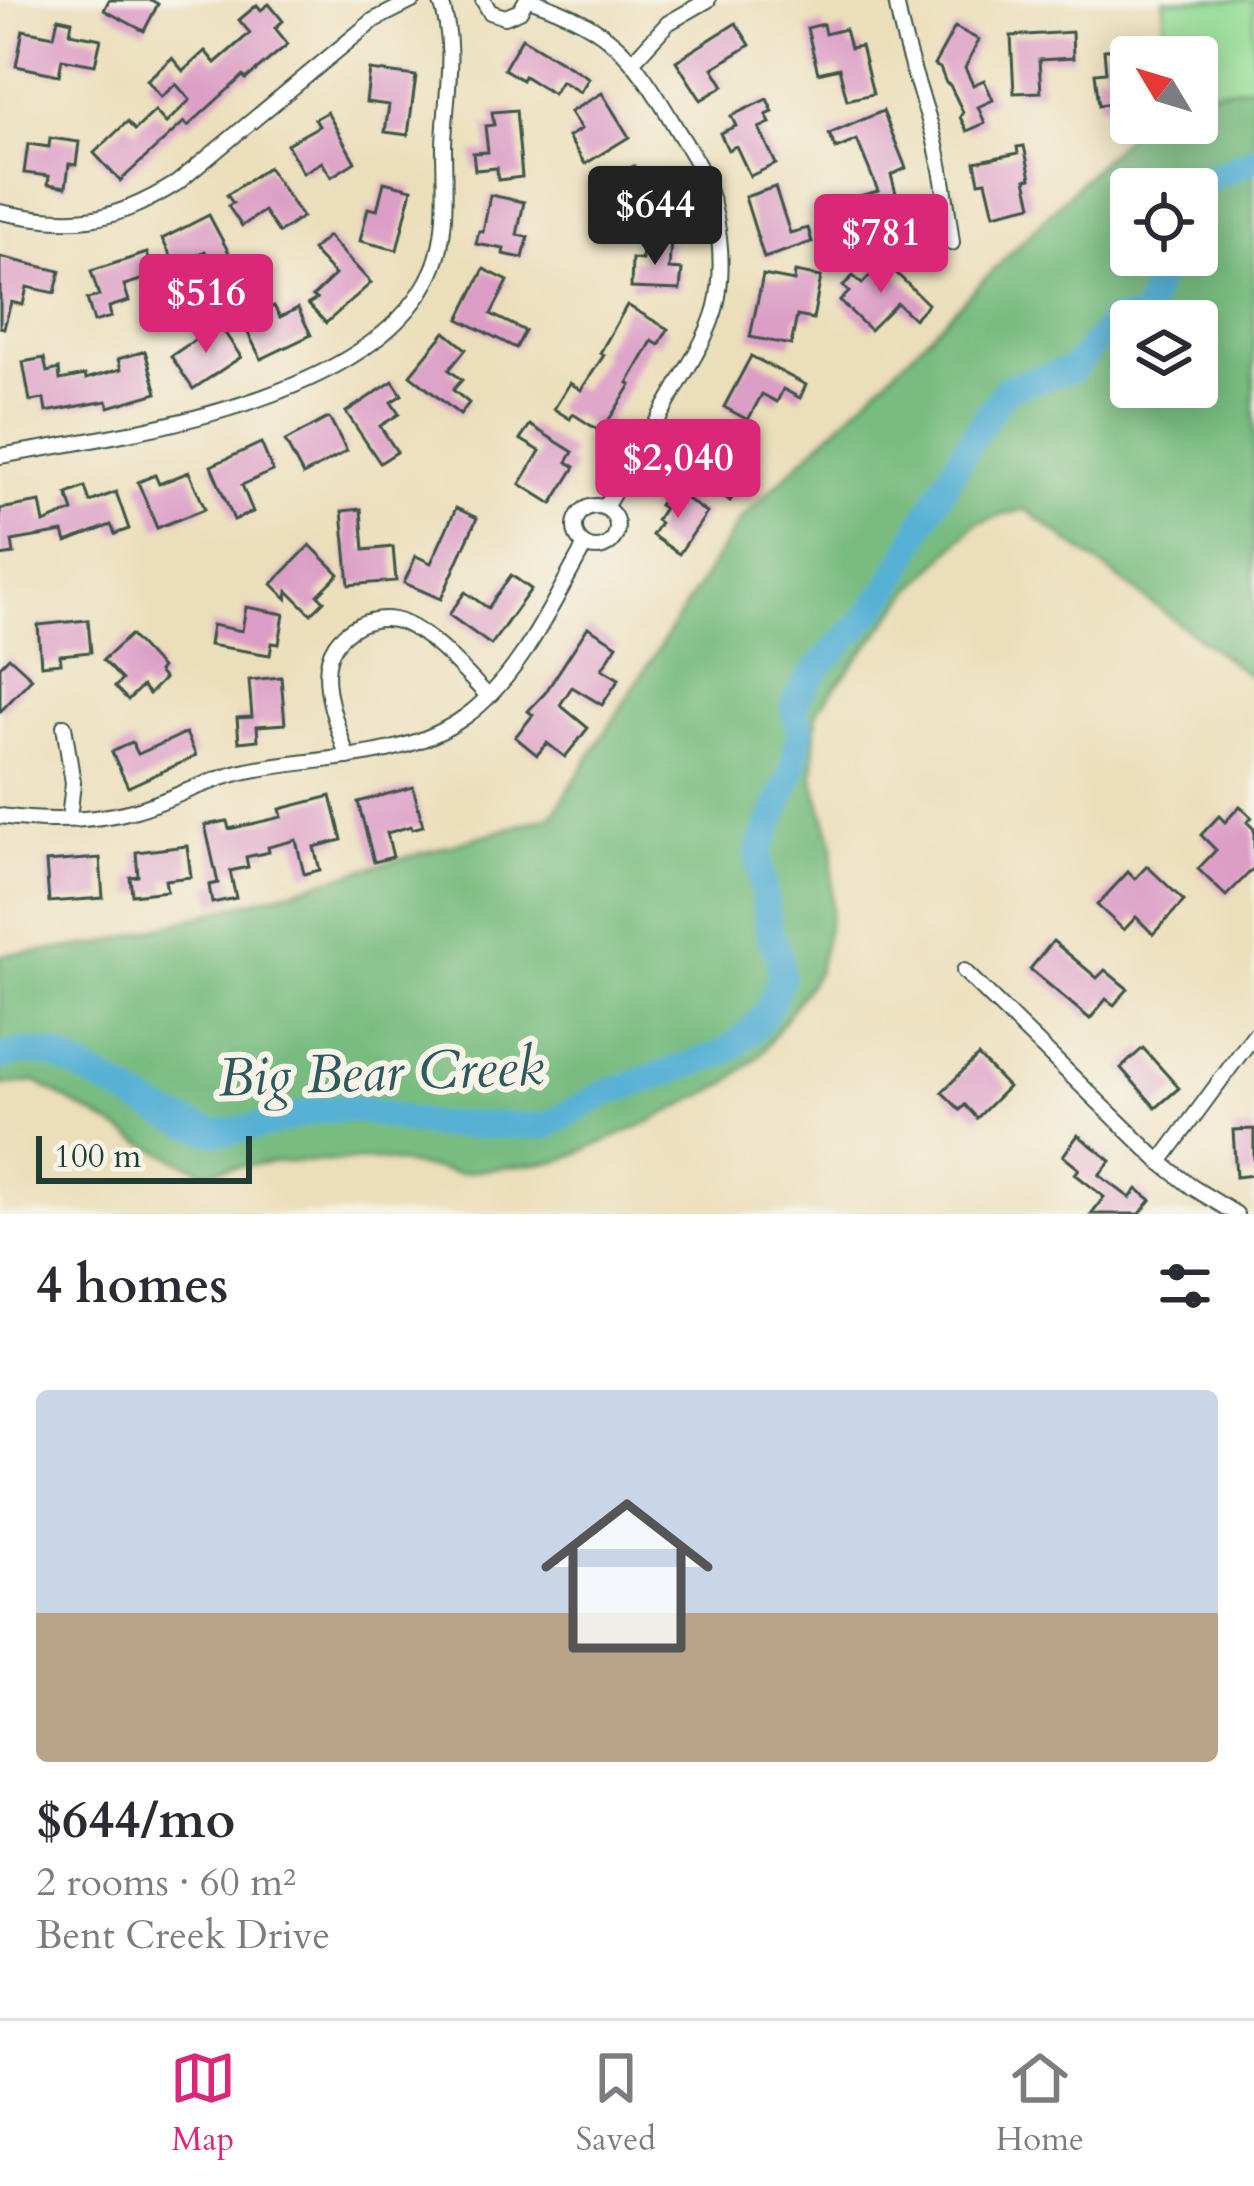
<!DOCTYPE html>
<html lang="en">
<head>
<meta charset="utf-8">
<style>
	:root { --surface:#fff; --page:#f7f7f7; --text:#2b2b33; --muted:#7c7c81; --line:#e1e1e2; --accent:#db2777 }
	body { margin:0; font-family:Cardo,serif; background:var(--page); color:var(--text); height:100vh; display:flex; flex-direction:column; font-size:45px; white-space:nowrap }
	* { box-sizing:border-box; margin:0 }
	p { font-size:39px; color:var(--muted) }
	.icon { flex:none; width:66px; height:66px; fill:none; stroke:currentColor; stroke-width:2; stroke-linecap:round; stroke-linejoin:round }
	.map { position:relative; height:1214px; overflow:hidden }
	.details { display:flex; flex-direction:column; background:var(--surface); flex:1 }
	.details>* { flex:none }
	.needle { width:78px; rotate:308deg }
	.controls { position:absolute; left:1110px; top:36px; display:grid; gap:24px }
	.controls a { display:grid; place-items:center; width:108px; height:108px; border-radius:12px; background:var(--surface); box-shadow:0 6px 30px #0003; font-size:60px }
	.scale { position:absolute; left:36px; bottom:30px; width:216px; box-sizing:border-box; padding-left:12px; border:6px solid #1f3d34; border-top:0; font-size:33px; line-height:42px; white-space:nowrap; color:#1f3d34; -webkit-text-stroke:9px #f7f3e8; paint-order:stroke }
	.price { position:absolute; translate:-50% -102px; padding:0 27px; border-radius:12px; background:var(--accent); color:#fff; font-size:39px; line-height:78px; filter:drop-shadow(0 3px 6px #0008) }
	.price::after { content:''; position:absolute; left:50%; top:72px; width:36px; height:27px; margin-left:-18px; background:inherit; clip-path:polygon(0 0,100% 0,50% 100%) }
	.price.active { background:#222; color:#fff }
	ul { padding:0; list-style:none }
	li { display:grid; align-content:center; gap:24px; height:636px; padding:0 36px }
	li span { display:grid; place-items:center; height:372px; border-radius:12px; color:#555 }
	li>.icon { margin-inline-start:auto }
	span .icon { width:216px; height:216px; fill:#fffc; stroke-width:1 }
	li b { font-size:51px }
	h2 { display:flex; justify-content:space-between; align-items:center; height:144px; padding:0 36px; font-size:51px }
	.tab-bar { display:flex; justify-content:space-around; align-items:center; height:168px; border-top:3px solid var(--line); background:var(--surface); font-size:33px; color:var(--muted) }
	.tab-bar a { display:grid; justify-items:center; gap:6px }
	.tab-bar .active { color:var(--accent) }
	.map>svg:first-child { display:block }
	.green { fill:#95dd97; stroke:#5a8d66; stroke-width:3 }
	.forest { fill:#78bc80; stroke:#4c7c5a; stroke-width:3; fill-rule:evenodd }
	.lines { fill:none; stroke-linecap:round; stroke-linejoin:round }
	.river { stroke:#57b1d5; stroke-width:27 }
	.building { fill:#dc9dc6 }
	.minor-casing { stroke:#3e5548; stroke-width:18 }
	.minor { stroke:#fff; stroke-width:14 }
	.labels { text-anchor:middle; stroke-width:12; stroke-linejoin:round; paint-order:stroke }
	.water-label { font-size:54px; font-style:italic; fill:#2d5a5c; stroke:#f7f3e8 }
</style>
</head>
<body>
<div class="map">
<svg width="1254" height="1214" viewBox="0 0 1254 1214">
	<rect width="100%" height="100%" fill="#f7f3e8"/>
	<filter id="ink" filterUnits="userSpaceOnUse"><feTurbulence type="fractalNoise" baseFrequency=".00833" numOctaves="2"/><feDisplacementMap in="SourceGraphic" scale="24" xChannelSelector="R" yChannelSelector="G"/><feConvolveMatrix kernelMatrix="1 2 1 2 8 2 1 2 1" color-interpolation-filters="sRGB"/></filter>
	<filter id="wash" filterUnits="userSpaceOnUse"><feTurbulence type="fractalNoise" baseFrequency=".004" numOctaves="4" result="noise"/><feDisplacementMap in="SourceGraphic" scale="48" xChannelSelector="R" yChannelSelector="G"/><feGaussianBlur stdDeviation="2.7" result="paint"/><feColorMatrix in="noise" values="0 0 0 0 0 0 0 0 0 0 0 0 0 0 0 0 0 1.4 0 .05"/><feComposite in="paint" operator="in"/></filter>
	<g filter="url(#wash)">
		<rect width="100%" height="100%" fill="#ebdeba"/>
		<path class="green" d="M 1164,0 L 1254,0 L 1254,86 L 1197,93 L 1197,57 L 1165,57 Z"/>
		<path class="forest" d="M 1254,86 L 1254,679 L 1025,509 L 976,523 L 913,589 L 817,710 L 813,778 L 833,844 L 831,913 L 818,971 L 761,1054 L 727,1083 L 643,1125 L 560,1161 L 458,1173 L 381,1160 L 278,1162 L 202,1171 L 140,1142 L 36,1082 L 0,1086 L 0,955 L 98,945 L 552,816 L 741,519 L 886,379 L 1139,123 L 1197,123 L 1197,93 ZM 1131,189 L 1197,189 L 1197,255 L 1131,255 ZM 1131,321 L 1197,321 L 1197,387 L 1131,387 Z"/>
		<g class="lines">
			<g class="river">
				<path d="M 1186,189 L 1254,159"/>
				<path d="M 1131,321 L 1144,320 L 1164,255"/>
				<path d="M 0,1057 L 27,1052 L 54,1055 L 170,1117 L 213,1132 L 230,1132 L 270,1124 L 315,1111 L 349,1108 L 433,1125 L 546,1126 L 602,1095 L 724,1053 L 752,1030 L 768,1010 L 781,977 L 779,956 L 769,932 L 758,854 L 793,771 L 800,730 L 794,710 L 796,698 L 816,670 L 873,610 L 895,578 L 925,519 L 968,444 L 1006,388 L 1073,369 L 1113,322 L 1131,321"/>
			</g>
		</g>
		<g id="blocks">
			<g class="building">
				<path d="M 109,0 L 151,0 L 158,4 L 144,31 L 104,10 Z"/>
				<path d="M 269,4 L 283,21 L 275,28 L 288,44 L 246,79 L 243,76 L 188,126 L 184,122 L 120,181 L 94,153 L 127,122 L 135,130 L 155,111 L 166,123 L 190,100 L 176,84 L 161,97 L 147,80 L 172,58 L 183,71 L 205,51 L 215,63 L 250,33 L 239,20 L 257,5 L 261,10 Z"/>
				<path d="M 58,18 L 72,21 L 70,33 L 101,39 L 95,65 L 62,59 L 59,75 L 16,66 L 23,30 L 54,36 Z"/>
				<path d="M 736,23 L 750,45 L 713,68 L 724,86 L 701,100 L 676,61 Z"/>
				<path d="M 823,24 L 825,34 L 845,29 L 850,48 L 861,46 L 873,94 L 847,100 L 839,68 L 818,73 L 807,28 Z"/>
				<path d="M 955,27 L 979,40 L 965,68 L 973,85 L 984,80 L 993,100 L 978,107 L 985,123 L 967,131 L 960,117 L 963,112 L 950,85 L 946,83 L 940,68 L 934,65 Z"/>
				<path d="M 1072,32 L 1073,58 L 1039,60 L 1041,92 L 1014,93 L 1011,36 Z"/>
				<path d="M 522,38 L 589,78 L 580,92 L 561,81 L 553,94 L 524,76 L 522,80 L 504,69 Z"/>
				<path d="M 1156,45 L 1157,57 L 1131,57 L 1131,90 L 1119,91 L 1120,102 L 1099,105 L 1095,73 L 1106,72 L 1104,50 Z"/>
				<path d="M 370,70 L 416,76 L 408,135 L 385,132 L 389,105 L 366,102 Z"/>
				<path d="M 602,93 L 629,137 L 585,164 L 568,137 L 581,129 L 570,112 Z"/>
				<path d="M 767,99 L 773,112 L 766,115 L 770,123 L 759,128 L 776,164 L 750,176 L 736,146 L 728,150 L 720,133 L 736,126 L 731,116 Z"/>
				<path d="M 516,110 L 522,177 L 498,180 L 497,168 L 475,170 L 473,153 L 488,152 L 485,126 L 494,125 L 492,112 Z"/>
				<path d="M 883,111 L 906,168 L 891,175 L 908,237 L 852,252 L 847,230 L 862,226 L 855,197 L 878,191 L 857,140 L 836,149 L 829,134 Z"/>
				<path d="M 327,112 L 355,162 L 331,177 L 322,162 L 303,173 L 287,144 L 319,126 L 315,119 Z"/>
				<path d="M 50,138 L 79,142 L 76,165 L 69,164 L 66,187 L 48,184 L 49,176 L 24,173 L 28,144 L 49,147 Z"/>
				<path d="M 1024,146 L 1031,178 L 1026,179 L 1032,205 L 994,214 L 986,181 L 979,182 L 975,162 L 1018,153 L 1017,147 Z"/>
				<path d="M 634,166 L 648,195 L 658,190 L 667,209 L 623,230 L 600,183 Z"/>
				<path d="M 268,167 L 302,217 L 279,233 L 264,211 L 242,226 L 228,206 L 233,203 L 227,195 Z"/>
				<path d="M 384,182 L 412,189 L 397,250 L 360,241 L 368,208 L 377,210 Z"/>
				<path d="M 775,187 L 790,233 L 808,228 L 812,242 L 764,258 L 745,197 Z"/>
				<path d="M 490,195 L 524,202 L 517,235 L 528,237 L 523,258 L 503,254 L 504,249 L 476,244 L 479,231 L 483,232 Z"/>
				<path d="M 209,215 L 236,266 L 218,275 L 205,251 L 176,266 L 162,239 Z"/>
				<path d="M 328,236 L 371,283 L 326,323 L 308,304 L 317,299 L 313,296 L 335,275 L 312,250 Z"/>
				<path d="M 644,239 L 671,240 L 669,269 L 682,270 L 680,290 L 631,288 L 632,259 L 642,260 Z"/>
				<path d="M 147,253 L 154,276 L 124,285 L 129,301 L 109,307 L 111,317 L 94,322 L 87,299 L 99,296 L 91,271 Z"/>
				<path d="M 0,257 L 60,271 L 55,293 L 27,287 L 23,305 L 11,302 L 4,328 L 0,327 Z"/>
				<path d="M 884,261 L 928,304 L 914,319 L 897,303 L 870,330 L 840,301 L 849,292 L 843,286 L 853,276 L 862,284 Z"/>
				<path d="M 484,269 L 508,281 L 491,314 L 525,331 L 516,348 L 459,319 Z"/>
				<path d="M 795,272 L 821,277 L 813,319 L 797,316 L 791,345 L 750,337 L 763,275 L 794,281 Z"/>
				<path d="M 627,305 L 668,329 L 659,345 L 652,341 L 628,383 L 631,385 L 601,432 L 573,414 L 570,419 L 554,409 L 570,383 L 581,390 L 604,355 L 600,353 Z"/>
				<path d="M 274,306 L 280,317 L 298,308 L 311,335 L 261,359 L 242,321 Z"/>
				<path d="M 219,324 L 241,357 L 193,389 L 171,356 Z"/>
				<path d="M 445,332 L 466,349 L 449,370 L 462,380 L 453,390 L 469,403 L 460,415 L 410,375 Z"/>
				<path d="M 145,351 L 157,393 L 109,407 L 107,401 L 46,412 L 44,399 L 30,401 L 23,362 L 44,358 L 47,372 L 59,369 L 60,380 L 85,375 L 86,379 L 121,369 L 118,359 Z"/>
				<path d="M 751,356 L 806,385 L 800,398 L 783,389 L 777,402 L 762,394 L 748,420 L 724,407 Z"/>
				<path d="M 393,381 L 402,395 L 391,402 L 399,414 L 380,426 L 397,452 L 380,463 L 346,412 Z"/>
				<path d="M 326,419 L 330,419 L 347,451 L 303,475 L 285,441 Z"/>
				<path d="M 530,425 L 573,452 L 567,462 L 575,467 L 552,504 L 520,484 L 540,451 L 520,439 Z"/>
				<path d="M 705,427 L 729,443 L 735,435 L 755,448 L 734,479 L 742,484 L 730,501 L 693,475 L 709,452 L 695,443 Z"/>
				<path d="M 261,443 L 273,471 L 242,485 L 253,512 L 234,520 L 211,466 Z"/>
				<path d="M 189,472 L 205,509 L 157,528 L 138,482 L 155,475 L 159,484 Z"/>
				<path d="M 85,487 L 90,502 L 116,492 L 129,529 L 115,534 L 111,525 L 66,542 L 63,532 L 12,541 L 14,554 L 0,556 L 0,509 L 40,502 L 44,523 L 73,511 L 67,494 Z"/>
				<path d="M 671,488 L 707,513 L 679,554 L 652,535 L 660,523 L 656,520 L 664,508 L 659,505 Z"/>
				<path d="M 456,508 L 477,518 L 441,599 L 404,583 L 416,556 L 431,563 Z"/>
				<path d="M 361,509 L 364,550 L 393,547 L 396,581 L 349,585 L 342,511 Z"/>
				<path d="M 310,545 L 339,574 L 318,595 L 324,601 L 311,614 L 288,591 L 287,599 L 272,584 Z"/>
				<path d="M 511,575 L 531,589 L 491,645 L 449,615 L 465,592 L 488,608 Z"/>
				<path d="M 246,607 L 284,614 L 279,644 L 272,643 L 270,655 L 209,645 L 212,625 L 242,631 Z"/>
				<path d="M 88,620 L 91,652 L 60,655 L 61,663 L 41,665 L 38,625 Z"/>
				<path d="M 588,627 L 617,645 L 602,669 L 619,679 L 602,705 L 572,687 L 560,705 L 588,728 L 565,757 L 547,743 L 537,755 L 515,737 L 533,715 L 528,711 L 545,693 Z"/>
				<path d="M 130,635 L 161,668 L 158,672 L 164,679 L 149,694 L 142,686 L 128,700 L 115,687 L 122,680 L 103,660 Z"/>
				<path d="M 9,657 L 32,678 L 0,712 L 0,666 Z"/>
				<path d="M 281,677 L 285,724 L 257,726 L 258,740 L 239,742 L 237,718 L 252,717 L 249,680 Z"/>
				<path d="M 186,733 L 196,756 L 128,787 L 112,752 L 132,742 L 138,754 Z"/>
				<path d="M 413,787 L 423,826 L 412,829 L 411,826 L 387,833 L 393,857 L 374,862 L 358,802 Z"/>
				<path d="M 331,796 L 342,840 L 314,847 L 320,870 L 304,874 L 296,840 L 268,847 L 269,852 L 246,857 L 248,867 L 230,871 L 236,898 L 212,903 L 209,885 L 218,883 L 205,825 L 227,821 L 229,829 L 282,817 L 280,809 Z"/>
				<path d="M 1240,806 L 1252,818 L 1247,822 L 1254,829 L 1254,868 L 1226,896 L 1198,869 L 1216,850 L 1201,835 L 1219,816 L 1225,822 Z"/>
				<path d="M 187,846 L 191,877 L 165,880 L 167,891 L 132,895 L 130,877 L 138,876 L 136,852 Z"/>
				<path d="M 100,858 L 103,898 L 49,902 L 46,862 Z"/>
				<path d="M 1147,866 L 1184,901 L 1153,934 L 1136,917 L 1124,930 L 1097,905 L 1128,872 L 1135,879 Z"/>
				<path d="M 1053,941 L 1097,978 L 1105,970 L 1128,989 L 1114,1005 L 1106,999 L 1090,1019 L 1030,969 Z"/>
				<path d="M 1143,1048 L 1179,1088 L 1156,1108 L 1121,1068 Z"/>
				<path d="M 978,1056 L 1008,1087 L 977,1118 L 965,1105 L 960,1110 L 942,1092 Z"/>
				<path d="M 1254,1129 L 1254,1175 L 1236,1177 L 1233,1130 Z"/>
				<path d="M 1078,1135 L 1111,1161 L 1099,1175 L 1130,1198 L 1137,1189 L 1151,1200 L 1140,1214 L 1091,1214 L 1104,1197 L 1075,1174 L 1079,1169 L 1063,1156 Z"/>
			</g>
		</g>
	</g>
	<g filter="url(#ink)">
		<use href="#blocks" fill-opacity="0" stroke="#3e5548" stroke-width="3"/>
		<g class="lines">
			<g class="minor-casing">
				<g id="minor">
					<path d="M 483,0 L 490,12 L 505,17 L 520,11 L 526,0"/>
					<path d="M 532,0 C 610,28 632,53 673,123 C 682,139 693,154 701,171 C 719,210 726,264 716,306 C 709,333 694,357 680,381 C 656,424 631,465 605,507"/>
					<path d="M 896,0 C 903,45 919,86 932,130 C 942,166 947,205 952,243"/>
					<path d="M 633,61 L 668,23 L 708,0"/>
					<path d="M 0,212 C 75,227 111,224 177,183 L 374,20 L 414,0"/>
					<path d="M 0,456 C 126,434 373,402 432,272 C 449,235 444,185 444,145 C 445,97 458,46 440,0"/>
					<circle cx="596" cy="527" r="21"/>
					<path d="M 64,726 L 73,783 L 69,819"/>
					<path d="M 347,757 C 334,712 304,652 359,625 C 374,618 389,617 404,623 C 437,638 463,671 488,696"/>
					<path d="M 0,816 C 44,822 93,822 136,810 C 174,799 208,779 247,771 C 319,756 404,762 466,716 C 520,677 553,602 585,545"/>
					<path d="M 964,971 L 1160,1162 L 1192,1187 L 1236,1214"/>
					<path d="M 1160,1162 L 1254,1035"/>
				</g>
			</g>
			<use href="#minor" class="minor"/>
		</g>
	</g>
	<g class="labels">
		<g class="water-label">
			<text transform="translate(381 1071) rotate(-2)" y="19">Big Bear Creek</text>
		</g>
	</g>
</svg>
<div class="controls">
<a><svg class="needle" viewBox="-14 -14 28 28"><path d="M0-13l5 13h-10z" fill="#e53935"/><path d="M0 13l5-13h-10z" fill="#7c7c81"/></svg></a>
<a><svg class="icon" aria-label="locate" viewBox="0 0 24 24"><circle cx="12" cy="12" r="6"/><path d="M12 2v4M12 18v4M2 12h4M18 12h4"/></svg></a>
<a><svg class="icon" aria-label="layers" viewBox="0 0 24 24"><path d="M12 4l9 5-9 5-9-5zM3 14l9 5 9-5"/></svg></a>
</div>
<div class="scale">100 m</div>
<b class="price active" style="left:655px;top:268px">$644</b>
<b class="price" style="left:881px;top:296px">$781</b>
<b class="price" style="left:206px;top:356px">$516</b>
<b class="price" style="left:678px;top:521px">$2,040</b>
</div>
<section class="details">
<h2>4 homes<svg class="icon" aria-label="filters" viewBox="0 0 24 24"><path d="M4 7h16M4 17h16"/><circle cx="9" cy="7" r="2"/><circle cx="15" cy="17" r="2"/></svg></h2>
<ul>
<li><span style="background:linear-gradient(#c9d6e8 60%,#b9a48a 0)"><svg class="icon" aria-label="home" viewBox="0 0 24 24"><path d="M3 11l9-7 9 7M6 9v11h12V9"/></svg></span><div><b>$644/mo</b><p>2 rooms · 60 m²</p><p>Bent Creek Drive</p></div></li>
</ul>
</section>
<nav class="tab-bar">
<a class="active"><svg class="icon" aria-label="map" viewBox="0 0 24 24"><path d="M3 6l6-2 6 2 6-2v14l-6 2-6-2-6 2zM9 4v14M15 6v14"/></svg>Map</a>
<a><svg class="icon" aria-label="saved" viewBox="0 0 24 24"><path d="M7 4h10v16l-5-4-5 4z"/></svg>Saved</a>
<a><svg class="icon" aria-label="home" viewBox="0 0 24 24"><path d="M3 11l9-7 9 7M6 9v11h12V9"/></svg>Home</a>
</nav>
</body>
</html>
